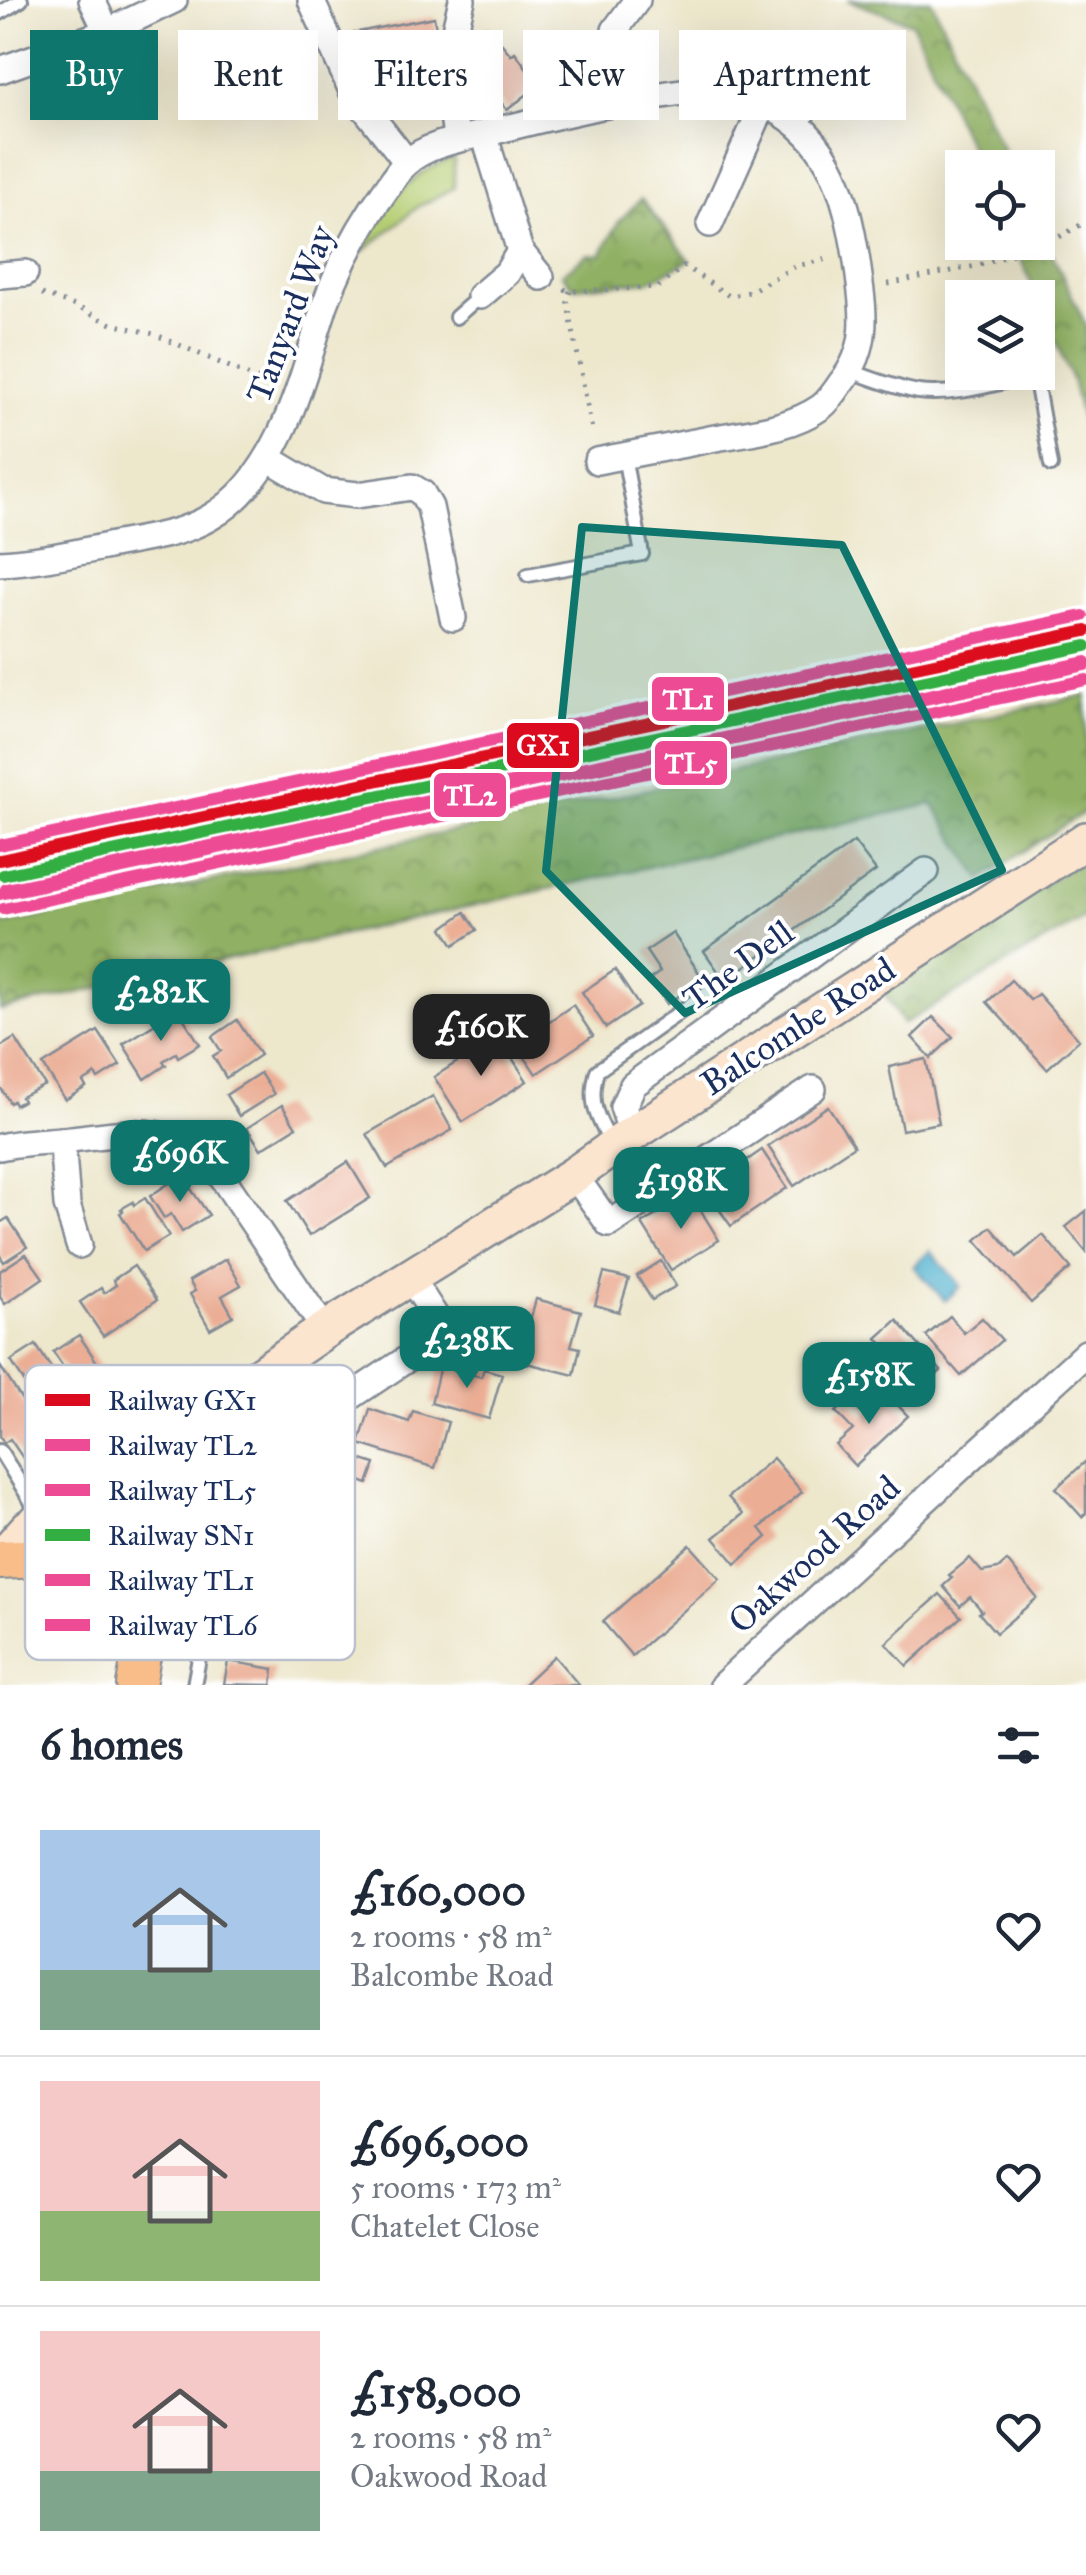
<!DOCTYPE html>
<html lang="en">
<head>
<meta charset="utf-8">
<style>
	:root { --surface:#fff; --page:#f6f6f7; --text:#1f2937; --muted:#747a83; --line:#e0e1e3; --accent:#0f766e }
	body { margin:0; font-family:"IM FELL Great Primer",serif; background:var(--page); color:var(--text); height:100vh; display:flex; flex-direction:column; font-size:38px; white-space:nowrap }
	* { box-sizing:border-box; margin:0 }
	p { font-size:32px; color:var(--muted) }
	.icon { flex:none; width:55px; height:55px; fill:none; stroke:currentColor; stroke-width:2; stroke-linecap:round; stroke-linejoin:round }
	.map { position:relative; height:1685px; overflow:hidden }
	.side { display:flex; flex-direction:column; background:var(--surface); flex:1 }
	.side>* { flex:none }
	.top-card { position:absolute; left:30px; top:30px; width:1028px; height:90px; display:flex; gap:20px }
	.tools { position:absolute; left:945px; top:150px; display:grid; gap:20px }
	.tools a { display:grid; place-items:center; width:110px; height:110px; border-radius:0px; background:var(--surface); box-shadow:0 10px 40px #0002; font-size:50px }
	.price { position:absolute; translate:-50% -85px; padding:0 22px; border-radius:20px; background:var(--accent); color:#fff; font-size:32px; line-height:65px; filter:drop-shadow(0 2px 5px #0008) }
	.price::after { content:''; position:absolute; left:50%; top:60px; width:30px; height:22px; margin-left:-15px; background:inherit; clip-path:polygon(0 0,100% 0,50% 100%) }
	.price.current { background:#222; color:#fff }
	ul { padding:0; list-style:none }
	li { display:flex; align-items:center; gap:30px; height:250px; padding:0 40px }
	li+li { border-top:2px solid var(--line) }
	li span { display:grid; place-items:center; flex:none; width:280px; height:200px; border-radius:0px; color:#555 }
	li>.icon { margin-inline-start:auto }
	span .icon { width:120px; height:120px; fill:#fffc; stroke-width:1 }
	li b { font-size:42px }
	h2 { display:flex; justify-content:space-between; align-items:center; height:120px; padding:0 40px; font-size:42px }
	.pill { padding:0 35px; border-radius:0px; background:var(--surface); box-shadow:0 10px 40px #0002; font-size:35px; line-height:90px }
	.pill.current { background:var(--accent); color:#fff }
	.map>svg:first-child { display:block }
	.green { fill:#b5cd72; stroke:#687e68; stroke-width:2.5 }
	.forest { fill:url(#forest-crowns); stroke:#567061; stroke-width:2.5 }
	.water { fill:#4eb0cd; stroke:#347096; stroke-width:2.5 }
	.building { fill:#ebae95 }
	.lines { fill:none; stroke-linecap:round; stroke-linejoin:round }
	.lane-casing { stroke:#848b95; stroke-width:18 }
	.street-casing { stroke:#848b95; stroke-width:30 }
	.secondary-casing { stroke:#848b95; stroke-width:40 }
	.primary-casing { stroke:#848b95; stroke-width:42 }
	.path { stroke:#848b95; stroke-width:5; stroke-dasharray:2.5 8; stroke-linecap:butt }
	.lane { stroke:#fff; stroke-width:12 }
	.street { stroke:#fff; stroke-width:25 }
	.secondary { stroke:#fce5cf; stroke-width:35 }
	.primary { stroke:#f8bd88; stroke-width:38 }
	.rail-1-casing { stroke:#fff; stroke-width:20 }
	.rail-2-casing { stroke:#fff; stroke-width:20 }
	.rail-3-casing { stroke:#fff; stroke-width:20 }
	.rail-4-casing { stroke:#fff; stroke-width:20 }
	.rail-5-casing { stroke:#fff; stroke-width:20 }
	.rail-6-casing { stroke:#fff; stroke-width:20 }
	.rail-1 { stroke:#dc0a1e; stroke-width:12 }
	.rail-2 { stroke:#ee4b95; stroke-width:12 }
	.rail-3 { stroke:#ee4b95; stroke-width:12 }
	.rail-4 { stroke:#32ae42; stroke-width:12 }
	.rail-5 { stroke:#ee4b95; stroke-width:12 }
	.rail-6 { stroke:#ee4b95; stroke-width:12 }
	.marked { fill:#0f766e; fill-opacity:0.2; stroke:#0f766e; stroke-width:8; stroke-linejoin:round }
	.labels { text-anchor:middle; stroke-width:8; stroke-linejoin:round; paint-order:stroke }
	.street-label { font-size:35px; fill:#1b2f5e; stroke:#fff }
	.key { fill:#fff; stroke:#bbc1cf; stroke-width:2.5 }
	.key-label { font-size:28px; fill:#1b2f5e }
	.line-badge { stroke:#fff; stroke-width:4 }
	.badge-label { font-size:28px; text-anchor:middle; font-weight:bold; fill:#fff }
</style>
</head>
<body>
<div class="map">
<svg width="1086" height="1685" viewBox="0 0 1086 1685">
	<defs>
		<pattern id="forest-crowns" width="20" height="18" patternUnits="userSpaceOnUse" patternTransform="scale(2.5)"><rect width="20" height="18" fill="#90b064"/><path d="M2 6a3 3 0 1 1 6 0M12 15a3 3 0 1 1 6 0" fill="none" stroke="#759056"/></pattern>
	</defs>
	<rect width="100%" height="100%" fill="#fff"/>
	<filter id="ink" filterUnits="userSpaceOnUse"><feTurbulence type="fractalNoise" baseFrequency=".01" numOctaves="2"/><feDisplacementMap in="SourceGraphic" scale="20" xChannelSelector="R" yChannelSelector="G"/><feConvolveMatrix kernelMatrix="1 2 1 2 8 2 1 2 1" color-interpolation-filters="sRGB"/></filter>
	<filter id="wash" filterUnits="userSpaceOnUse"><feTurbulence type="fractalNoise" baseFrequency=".0048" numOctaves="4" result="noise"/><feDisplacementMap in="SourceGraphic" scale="40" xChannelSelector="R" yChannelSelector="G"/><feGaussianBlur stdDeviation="2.25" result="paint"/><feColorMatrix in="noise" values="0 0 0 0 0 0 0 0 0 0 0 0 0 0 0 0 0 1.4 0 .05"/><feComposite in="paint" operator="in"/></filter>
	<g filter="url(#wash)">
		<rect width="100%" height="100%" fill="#ede7cc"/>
		<path class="green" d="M 454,157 L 454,188 L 419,206 L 361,253 L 393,198 L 421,173 Z"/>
		<g class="forest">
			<path d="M 847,0 L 931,0 L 1011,167 L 979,167 L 912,23 Z"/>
			<path d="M 641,199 L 690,260 L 649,281 L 574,287 L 562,274 L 588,254 L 601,255 L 619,221 Z"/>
			<path d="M 1038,224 L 1086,326 L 1086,438 L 1072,380 L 1014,243 L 1038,242 Z"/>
			<path d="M 1086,695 L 1086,811 L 981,879 L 933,804 L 0,1010 L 0,925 L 458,830 Z"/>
			<path d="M 1086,857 L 1086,917 L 903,1024 L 881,988 Z"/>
		</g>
		<path class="water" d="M 930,1251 L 961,1286 L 945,1301 L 914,1266 Z"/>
		<g id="blocks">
			<g class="building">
				<path d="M 434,17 L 440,53 L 408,59 L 408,61 L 397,63 L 398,69 L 371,74 L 370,66 L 360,68 L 353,33 Z"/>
				<path d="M 487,26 L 511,55 L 515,52 L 539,85 L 507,110 L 482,78 L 478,82 L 454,52 Z"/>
				<path d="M 854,842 L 876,871 L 725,981 L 704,951 Z"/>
				<path d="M 465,912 L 477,930 L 454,945 L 443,928 Z"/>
				<path d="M 673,933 L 703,979 L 667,1004 L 650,979 L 660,972 L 646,951 Z"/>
				<path d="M 615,970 L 639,1006 L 606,1028 L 582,992 Z"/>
				<path d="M 1011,980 L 1030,1000 L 1038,994 L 1079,1040 L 1047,1069 L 987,1002 Z"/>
				<path d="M 573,1005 L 593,1036 L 536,1074 L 516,1044 Z"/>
				<path d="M 178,1010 L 200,1044 L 178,1057 L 176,1053 L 163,1061 L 166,1065 L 145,1079 L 123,1044 Z"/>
				<path d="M 933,1017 L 953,1037 L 931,1058 L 912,1037 Z"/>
				<path d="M 237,1020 L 260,1055 L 226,1078 L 213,1056 L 221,1051 L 212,1037 Z"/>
				<path d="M 98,1031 L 120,1065 L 98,1079 L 95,1074 L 90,1078 L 83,1082 L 86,1087 L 65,1100 L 43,1065 Z"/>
				<path d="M 498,1036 L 527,1081 L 463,1122 L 434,1077 Z"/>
				<path d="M 15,1038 L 45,1085 L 21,1097 L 23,1101 L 15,1105 L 13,1101 L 10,1103 L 0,1087 L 0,1047 Z"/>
				<path d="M 926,1059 L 939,1123 L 902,1130 L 889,1067 Z"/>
				<path d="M 260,1073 L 274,1094 L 239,1116 L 226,1095 Z"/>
				<path d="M 433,1096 L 452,1130 L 387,1168 L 367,1134 Z"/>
				<path d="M 282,1105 L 296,1127 L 261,1149 L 247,1128 Z"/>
				<path d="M 828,1106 L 854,1146 L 794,1186 L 768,1146 Z"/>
				<path d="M 762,1150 L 787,1188 L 731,1226 L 705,1189 Z"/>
				<path d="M 348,1162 L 370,1198 L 309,1236 L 287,1201 Z"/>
				<path d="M 184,1179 L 209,1215 L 182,1232 L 171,1214 L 164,1218 L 150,1196 L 171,1182 L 174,1186 Z"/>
				<path d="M 690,1193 L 719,1240 L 671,1270 L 642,1224 Z"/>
				<path d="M 145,1198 L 169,1236 L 144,1251 L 120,1213 L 123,1211 L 121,1209 L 133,1202 L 134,1205 Z"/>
				<path d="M 1086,1211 L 1086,1252 L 1066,1227 Z"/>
				<path d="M 8,1218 L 27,1247 L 4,1262 L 0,1256 L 0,1223 Z"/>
				<path d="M 991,1227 L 1017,1257 L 1043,1235 L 1071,1268 L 1031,1303 L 976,1240 Z"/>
				<path d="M 26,1254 L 43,1278 L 5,1304 L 0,1297 L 0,1271 Z"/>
				<path d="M 226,1259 L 241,1285 L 222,1296 L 233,1316 L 210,1329 L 190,1294 L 195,1291 L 189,1281 Z"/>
				<path d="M 661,1261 L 676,1286 L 652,1300 L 637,1276 Z"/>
				<path d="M 134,1266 L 157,1300 L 103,1336 L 80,1302 L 101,1288 L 104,1293 L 116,1285 L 113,1280 Z"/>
				<path d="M 604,1273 L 629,1279 L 619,1312 L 595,1305 Z"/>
				<path d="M 536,1299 L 581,1311 L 571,1346 L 580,1348 L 574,1375 L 519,1361 Z"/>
				<path d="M 950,1316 L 964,1333 L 982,1318 L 1002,1340 L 961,1376 L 926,1336 Z"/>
				<path d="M 897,1320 L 941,1371 L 921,1389 L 877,1338 Z"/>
				<path d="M 79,1335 L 102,1370 L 77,1387 L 53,1352 Z"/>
				<path d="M 36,1345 L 60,1382 L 35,1398 L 11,1361 Z"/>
				<path d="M 0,1366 L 51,1445 L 25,1461 L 10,1439 L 4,1443 L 0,1436 Z"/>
				<path d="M 440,1366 L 481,1377 L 484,1369 L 502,1374 L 489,1419 L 431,1403 Z"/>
				<path d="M 887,1394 L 908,1416 L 855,1466 L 836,1445 L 853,1430 L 836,1412 L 849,1400 L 864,1416 Z"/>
				<path d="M 370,1409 L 409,1422 L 413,1411 L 448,1422 L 435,1468 L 359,1444 Z"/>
				<path d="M 298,1450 L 338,1463 L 341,1453 L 375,1464 L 368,1484 L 352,1478 L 344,1505 L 286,1486 Z"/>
				<path d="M 773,1458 L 802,1492 L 760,1528 L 767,1537 L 736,1564 L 714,1538 L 743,1514 L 728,1497 Z"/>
				<path d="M 1086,1461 L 1086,1513 L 1082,1517 L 1056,1488 Z"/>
				<path d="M 690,1545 L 720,1579 L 632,1656 L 603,1622 Z"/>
				<path d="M 970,1558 L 982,1572 L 998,1569 L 1007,1561 L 1037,1598 L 996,1633 L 979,1613 L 982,1611 L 970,1597 L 960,1606 L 943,1586 L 952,1578 L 949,1575 Z"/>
				<path d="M 940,1594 L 961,1617 L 907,1666 L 886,1643 Z"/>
				<path d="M 554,1656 L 579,1685 L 523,1685 Z"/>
				<path d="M 228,1661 L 274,1669 L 272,1685 L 224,1684 Z"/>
			</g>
		</g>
	</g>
	<g filter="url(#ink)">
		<use href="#blocks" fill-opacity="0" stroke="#848b95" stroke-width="2.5"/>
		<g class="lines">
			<g class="lane-casing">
				<g id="lane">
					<path d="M 0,13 L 21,0"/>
					<path d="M 456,317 L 480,296"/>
					<path d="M 851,371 C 873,379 895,388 919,392 C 956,397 999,382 1035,375 L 1051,465"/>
					<path d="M 528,575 L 642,554 L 624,456"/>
					<path d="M 612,1145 C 597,1117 588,1103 597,1071 L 711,990"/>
					<path d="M 0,1451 L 41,1517"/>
					<path d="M 194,1685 L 222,1534"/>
				</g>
			</g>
			<g class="street-casing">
				<g id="street">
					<path d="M 92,0 L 107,32"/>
					<path d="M 311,0 L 354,95 L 407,162"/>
					<path d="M 0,70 L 107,32 L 174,0"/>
					<path d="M 620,103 L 612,61 L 615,30 L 637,0"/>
					<path d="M 796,121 L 842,55"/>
					<path d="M 484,134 L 520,251 L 541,277"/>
					<path d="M 456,139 L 447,64 L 462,0"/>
					<path d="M 710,224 L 764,103"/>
					<path d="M 0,275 L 25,273"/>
					<path d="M 480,296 L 507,273 L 520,251"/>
					<path d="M 268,458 L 323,491 L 357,495 L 412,487 L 422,493 L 430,507 L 453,618"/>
					<path d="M 0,563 C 40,561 78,552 118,544 C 149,538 181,534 209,518 C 272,483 299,395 317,330 C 332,277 355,232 387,188 C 393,180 399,169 406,163 C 430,142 467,138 495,131 C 562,114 630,98 698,90 C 716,88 735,93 752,99 C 828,126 846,190 857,262 C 863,307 872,345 841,383 C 835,392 829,401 821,407 C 791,428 750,432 715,438 C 676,446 636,453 597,461"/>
					<path d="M 632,1134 L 623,1107 L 633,1085 L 926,871"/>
					<path d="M 62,1140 L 67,1205 L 79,1245"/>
					<path d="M 0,1147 C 23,1141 48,1142 71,1139 C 132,1132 173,1121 218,1171 L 325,1330"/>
					<path d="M 574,1175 L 609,1224 L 813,1089"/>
					<path d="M 261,1375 L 294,1416 L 323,1415 L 431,1343 L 435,1316 L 410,1277"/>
					<path d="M 723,1685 L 1086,1353"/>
				</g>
			</g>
			<g class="secondary-casing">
				<g id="secondary">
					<path d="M 0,1559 L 28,1528 L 163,1432 L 209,1410 L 325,1330 L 574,1175 L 632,1134 L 1086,840"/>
					<path d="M 140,1662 L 153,1627 L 177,1487 L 189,1447 L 209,1410"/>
				</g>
			</g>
			<g class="primary-casing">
				<path id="primary" d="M 0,1560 L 39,1558 L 70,1566 L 94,1579 L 114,1595 L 132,1627 L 140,1662 L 136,1685"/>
			</g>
			<g class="path">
				<path d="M 888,284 L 976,266 L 1050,242 L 1086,222"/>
				<path d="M 564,289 L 570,291 L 658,287 L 684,266 L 729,296 L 749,292 L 796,266 L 828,259"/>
				<path d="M 570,291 L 567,299 L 593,435"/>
				<path d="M 42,294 L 75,306 L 112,324 L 154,334 L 273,386"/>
				<path d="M 85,1523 L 133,1557"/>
			</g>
			<use href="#lane" class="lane"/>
			<use href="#street" class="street"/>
			<use href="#secondary" class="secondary"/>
			<use href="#primary" class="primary"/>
			<g class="rail-1-casing">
				<path id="rail-1" d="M 0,860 L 1086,631"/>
			</g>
			<g class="rail-2-casing">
				<path id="rail-2" d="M 0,894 L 1086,665"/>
			</g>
			<g class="rail-3-casing">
				<path id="rail-3" d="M 3,909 L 1086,680"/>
			</g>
			<g class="rail-4-casing">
				<path id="rail-4" d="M 3,875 L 1086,646"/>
			</g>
			<g class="rail-5-casing">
				<path id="rail-5" d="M 0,845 L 1083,616"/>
			</g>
			<g class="rail-6-casing">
				<path id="rail-6" d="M 6,889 L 1086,662"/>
			</g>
			<use href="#rail-1" class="rail-1"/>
			<use href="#rail-2" class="rail-2"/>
			<use href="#rail-3" class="rail-3"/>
			<use href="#rail-4" class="rail-4"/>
			<use href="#rail-5" class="rail-5"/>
			<use href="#rail-6" class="rail-6"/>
		</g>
	</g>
	<path class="marked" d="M 582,527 L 842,545 L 1002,870 L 685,1013 L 546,871 Z"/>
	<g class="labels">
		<g class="street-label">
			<text transform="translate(290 314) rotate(-69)" y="12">Tanyard Way</text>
			<text transform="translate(738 965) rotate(-36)" y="12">The Dell</text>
			<text transform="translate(798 1026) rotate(-33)" y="12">Balcombe Road</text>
			<text transform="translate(814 1554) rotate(-42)" y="12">Oakwood Road</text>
		</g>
	</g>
	<rect x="25" y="1365" width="330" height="295" rx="15" class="key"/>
	<rect x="45" y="1394" width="45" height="12" fill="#dc0a1e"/>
	<rect x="45" y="1439" width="45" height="12" fill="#ee4b95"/>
	<rect x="45" y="1484" width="45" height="12" fill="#ee4b95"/>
	<rect x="45" y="1529" width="45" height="12" fill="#32ae42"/>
	<rect x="45" y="1574" width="45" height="12" fill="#ee4b95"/>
	<rect x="45" y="1619" width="45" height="12" fill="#ee4b95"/>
	<g class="key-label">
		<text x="108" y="1410">Railway GX1</text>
		<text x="108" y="1455">Railway TL2</text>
		<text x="108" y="1500">Railway TL5</text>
		<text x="108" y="1545">Railway SN1</text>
		<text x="108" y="1590">Railway TL1</text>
		<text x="108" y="1635">Railway TL6</text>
	</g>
	<g class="line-badge">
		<rect x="650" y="675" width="76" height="48" rx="10" fill="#ee4b95"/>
		<rect x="505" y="721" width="76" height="49" rx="10" fill="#dc0a1e"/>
		<rect x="653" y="739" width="76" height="48" rx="10" fill="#ee4b95"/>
		<rect x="432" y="771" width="76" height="48" rx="10" fill="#ee4b95"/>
	</g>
	<g class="badge-label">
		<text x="688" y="709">TL1</text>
		<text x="543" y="755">GX1</text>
		<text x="691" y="773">TL5</text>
		<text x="470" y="805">TL2</text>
	</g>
</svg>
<div class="tools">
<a><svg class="icon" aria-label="locate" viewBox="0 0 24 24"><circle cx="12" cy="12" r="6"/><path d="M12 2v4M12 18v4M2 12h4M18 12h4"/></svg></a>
<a><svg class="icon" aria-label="layers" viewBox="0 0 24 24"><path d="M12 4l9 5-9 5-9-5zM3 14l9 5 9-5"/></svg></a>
</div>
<b class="price" style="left:161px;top:1044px">£282K</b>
<b class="price current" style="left:481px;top:1079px">£160K</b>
<b class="price" style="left:180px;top:1205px">£696K</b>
<b class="price" style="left:681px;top:1232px">£198K</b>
<b class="price" style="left:467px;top:1391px">£238K</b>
<b class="price" style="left:869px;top:1427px">£158K</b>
<div class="top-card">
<a class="pill current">Buy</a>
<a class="pill">Rent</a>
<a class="pill">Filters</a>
<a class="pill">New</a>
<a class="pill">Apartment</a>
</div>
</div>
<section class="side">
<h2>6 homes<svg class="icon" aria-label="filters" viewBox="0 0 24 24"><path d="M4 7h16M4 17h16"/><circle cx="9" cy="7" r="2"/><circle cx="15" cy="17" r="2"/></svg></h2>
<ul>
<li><span style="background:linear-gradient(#a9c7e8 70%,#7fa58c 0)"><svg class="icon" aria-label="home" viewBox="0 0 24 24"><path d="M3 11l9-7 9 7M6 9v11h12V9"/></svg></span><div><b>£160,000</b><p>2 rooms · 58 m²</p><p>Balcombe Road</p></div><svg class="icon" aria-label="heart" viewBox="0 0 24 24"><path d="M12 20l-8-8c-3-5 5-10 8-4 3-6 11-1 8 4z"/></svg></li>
<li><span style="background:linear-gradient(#f6c9c9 65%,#8fb573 0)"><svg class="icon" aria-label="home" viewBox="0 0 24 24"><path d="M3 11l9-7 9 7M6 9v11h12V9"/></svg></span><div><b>£696,000</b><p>5 rooms · 173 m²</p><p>Chatelet Close</p></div><svg class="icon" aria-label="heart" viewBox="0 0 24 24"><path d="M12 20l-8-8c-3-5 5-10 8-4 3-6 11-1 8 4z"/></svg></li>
<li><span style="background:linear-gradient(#f6c9c9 70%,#7fa58c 0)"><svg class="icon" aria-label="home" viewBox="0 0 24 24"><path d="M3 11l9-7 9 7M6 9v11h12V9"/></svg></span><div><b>£158,000</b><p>2 rooms · 58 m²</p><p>Oakwood Road</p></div><svg class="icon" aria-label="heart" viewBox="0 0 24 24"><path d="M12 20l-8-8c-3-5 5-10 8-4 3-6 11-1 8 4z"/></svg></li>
</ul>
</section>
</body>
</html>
